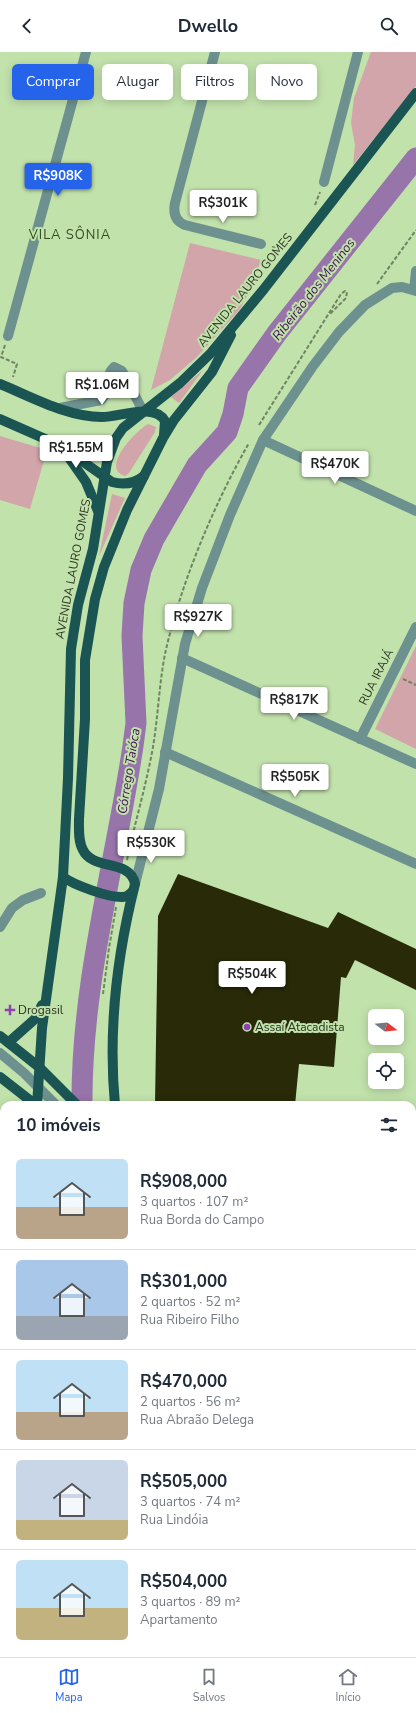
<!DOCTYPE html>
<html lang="pt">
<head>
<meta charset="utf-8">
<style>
	:root { --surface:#fff; --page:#f2f2f3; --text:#1f2937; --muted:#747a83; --line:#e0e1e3; --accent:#2563eb }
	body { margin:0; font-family:"Nunito Sans",sans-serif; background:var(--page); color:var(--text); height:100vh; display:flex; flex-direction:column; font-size:15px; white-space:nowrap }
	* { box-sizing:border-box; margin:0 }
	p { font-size:13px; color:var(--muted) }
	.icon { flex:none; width:22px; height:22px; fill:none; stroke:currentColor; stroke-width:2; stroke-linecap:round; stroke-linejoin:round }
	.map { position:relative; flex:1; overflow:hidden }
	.drawer { position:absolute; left:0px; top:1049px; width:416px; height:556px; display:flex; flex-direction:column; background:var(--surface); border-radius:12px 12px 0 0; box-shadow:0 2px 10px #0003 }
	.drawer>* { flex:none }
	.guide { position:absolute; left:12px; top:12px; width:392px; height:36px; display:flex; gap:8px }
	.needle { width:26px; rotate:106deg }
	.fabs { position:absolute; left:368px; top:957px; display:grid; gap:8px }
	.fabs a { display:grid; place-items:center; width:36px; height:36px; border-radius:6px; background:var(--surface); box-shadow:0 2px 10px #0003; font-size:20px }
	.price { position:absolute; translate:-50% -34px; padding:0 9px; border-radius:4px; background:#fff; color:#222; font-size:13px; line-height:26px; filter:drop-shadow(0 1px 2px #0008) }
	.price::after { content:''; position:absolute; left:50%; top:24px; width:12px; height:9px; margin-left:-6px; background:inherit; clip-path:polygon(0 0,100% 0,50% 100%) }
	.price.active { background:var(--accent); color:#fff }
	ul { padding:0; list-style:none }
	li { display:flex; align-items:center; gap:12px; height:100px; padding:0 16px }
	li+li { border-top:1px solid var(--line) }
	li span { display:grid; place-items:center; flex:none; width:112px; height:80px; border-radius:6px; color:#555 }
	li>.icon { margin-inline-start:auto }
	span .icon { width:48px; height:48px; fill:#fffc; stroke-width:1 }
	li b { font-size:17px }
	h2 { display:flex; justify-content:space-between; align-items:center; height:48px; padding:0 16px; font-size:17px }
	.tag { padding:0 14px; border-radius:6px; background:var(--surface); box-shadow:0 2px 10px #0003; font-size:14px; line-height:36px }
	.tag.active { background:var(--accent); color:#fff }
	header { display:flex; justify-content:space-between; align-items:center; height:52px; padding:0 16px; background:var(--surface); font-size:18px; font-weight:700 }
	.tabs { display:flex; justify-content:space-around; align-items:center; height:56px; border-top:1px solid var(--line); background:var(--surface); font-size:11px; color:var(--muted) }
	.tabs a { display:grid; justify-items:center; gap:2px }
	.tabs .active { color:var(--accent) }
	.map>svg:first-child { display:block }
	.green { fill:#d1a5a9 }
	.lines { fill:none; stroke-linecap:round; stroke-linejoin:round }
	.river { stroke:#9774aa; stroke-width:21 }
	.building { fill:#282a08 }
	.path { stroke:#6f8560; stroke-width:2; stroke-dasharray:4 2; stroke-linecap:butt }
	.minor { stroke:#6d918f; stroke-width:10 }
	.major { stroke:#1a5553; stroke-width:10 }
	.poi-dot { fill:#8d41b2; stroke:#c2e2ac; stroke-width:1.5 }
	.labels { text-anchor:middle; stroke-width:4; stroke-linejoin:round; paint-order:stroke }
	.street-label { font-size:12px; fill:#293520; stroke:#c2e2ac }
	.poi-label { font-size:12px; fill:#293520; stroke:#c2e2ac; text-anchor:start }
	.neighbourhood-label { font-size:13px; letter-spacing:1px; fill:#314b1c; stroke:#c2e2ac }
	.water-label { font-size:13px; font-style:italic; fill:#3f1154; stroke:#c2e2ac }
</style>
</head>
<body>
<header><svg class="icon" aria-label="back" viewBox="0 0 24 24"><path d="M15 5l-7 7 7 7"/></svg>Dwello<svg class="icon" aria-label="search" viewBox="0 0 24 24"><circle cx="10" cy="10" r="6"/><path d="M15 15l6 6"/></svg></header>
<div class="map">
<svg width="416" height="1605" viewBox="0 0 416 1605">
	<rect width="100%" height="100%" fill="#c2e2ac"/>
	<g class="green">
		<path d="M 371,0 L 416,0 L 416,34 L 353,113 L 355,93 L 351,71 L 354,46 Z"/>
		<path d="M 190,191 L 261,208 L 252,234 L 240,257 L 197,305 L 170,328 L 151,338 Z"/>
		<path d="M 203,318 L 179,351 L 171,345 Z"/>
		<path d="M 148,372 L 156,375 L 155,380 L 129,421 L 125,424 C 99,416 137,378 148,372 Z"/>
		<path d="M 0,384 L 47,398 L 30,457 L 0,448 Z"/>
		<path d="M 112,442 L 125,446 L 99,504 Z"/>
		<path d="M 416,594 L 416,697 L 375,677 Z"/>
	</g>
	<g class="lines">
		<g class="river">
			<path d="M 82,1053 C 81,931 115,814 133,694 L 136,671 L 132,584 L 134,551 L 141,518 L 154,487 L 197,413 L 227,380 L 233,362 L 238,336 L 277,281 L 416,106"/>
			<path d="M 0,1550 L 4,1546"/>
		</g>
	</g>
	<path class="building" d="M 178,822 L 328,876 L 338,860 L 416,897 L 416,938 L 355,908 L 346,926 L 341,925 L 334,1015 L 299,1012 L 295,1053 L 155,1053 L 158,864 Z"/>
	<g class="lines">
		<g class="path">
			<path d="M 315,153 L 320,140"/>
			<path d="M 272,195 L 283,197"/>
			<path d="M 377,232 L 416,178"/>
			<path d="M 5,293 L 1,305 L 17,312 L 13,325"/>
			<path d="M 259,373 L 341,242 L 345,239 L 347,240 L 346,246 L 330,262"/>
			<path d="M 403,627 L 416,633"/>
			<path d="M 127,808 C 135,770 146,734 153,695 C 158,665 159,633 165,602 C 180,533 214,452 249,391"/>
			<path d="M 103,942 L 109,896 L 116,855"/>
		</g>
		<g class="minor">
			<path d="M 215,0 L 175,151 C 173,161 175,169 185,173 L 261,192"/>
			<path d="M 324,130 L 358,0"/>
			<path d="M 414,238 L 416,219"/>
			<path d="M 8,284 L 86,0"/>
			<path d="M 60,356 L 101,348 C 111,339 104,324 114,315 L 122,319 L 143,359"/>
			<path d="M 263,388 L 416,459"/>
			<path d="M 182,606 L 416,712"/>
			<path d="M 360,687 L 416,575"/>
			<path d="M 165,700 L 416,812"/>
			<path d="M 135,832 L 159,737 L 185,592 L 202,536 L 230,463 L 263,388 L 313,314 L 339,280 L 365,253 L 392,236 L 402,235 L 416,239"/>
			<path d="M 0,875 L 12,856 L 23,848 L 41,841"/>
			<path d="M 0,1001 L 24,1021 L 56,1053"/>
			<path d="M 412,1078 L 416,1080"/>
			<path d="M 412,1179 L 416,1180"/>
			<path d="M 0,1411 L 4,1414"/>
			<path d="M 0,1428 L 4,1430"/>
			<path d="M 0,1500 L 4,1496"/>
			<path d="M 236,1605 L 236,1601"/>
		</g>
		<g class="major">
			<path d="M 0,332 C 32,345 67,365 102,365 C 121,365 154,350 165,369 L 164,383"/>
			<path d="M 0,367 L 59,393 L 112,430 C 123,433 134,432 144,424"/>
			<path d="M 65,400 L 86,430 L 98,459"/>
			<path d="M 63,825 C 74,833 109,846 123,845 C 127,845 130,842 133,839"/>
			<path d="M 0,984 L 39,1015 L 77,1053"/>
			<path d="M 9,990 L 35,967 L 42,953"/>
			<path d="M 0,1025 L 36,1053"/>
			<path d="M 37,1053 L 42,976 L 63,825 L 68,726 L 71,597 L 78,553 L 93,497 L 107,410 L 116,386 L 123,376 L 180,331 L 211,301 L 264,237 L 416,41"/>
			<path d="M 115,1053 C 108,979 117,903 135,832 C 131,807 93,819 83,798 C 78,789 79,777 79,767 L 85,667 L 85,608 L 95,547 L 104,515 L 127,458 L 163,386 L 174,368 L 212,320 L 231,283"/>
			<path d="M 412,1309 L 416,1304"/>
			<path d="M 412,1469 L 416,1472"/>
			<path d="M 253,1601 L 253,1605"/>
			<path d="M 404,1601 L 412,1605"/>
			<path d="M 222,1605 L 222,1601"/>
		</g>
	</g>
	<g class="poi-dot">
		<path d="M8 952h4v4h4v4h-4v4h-4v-4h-4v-4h4z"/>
		<circle cx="247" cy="975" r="4"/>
	</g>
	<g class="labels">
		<g class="street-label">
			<text transform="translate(245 238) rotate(-51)" y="4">AVENIDA LAURO GOMES</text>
			<text transform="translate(73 517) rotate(-79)" y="4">AVENIDA LAURO GOMES</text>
			<text transform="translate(376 625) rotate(-63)" y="4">RUA IRAJÁ</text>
		</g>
		<g class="poi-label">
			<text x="18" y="962">Drogasil</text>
			<text x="255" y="979">Assaí Atacadista</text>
		</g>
		<g class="neighbourhood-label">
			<text x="70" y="187">VILA SÔNIA</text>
		</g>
		<g class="water-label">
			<text transform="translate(313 237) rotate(-52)" y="5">Ribeirão dos Meninos</text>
			<text transform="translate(128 719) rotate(-81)" y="5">Córrego Taióca</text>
		</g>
	</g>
</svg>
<div class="fabs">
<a><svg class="needle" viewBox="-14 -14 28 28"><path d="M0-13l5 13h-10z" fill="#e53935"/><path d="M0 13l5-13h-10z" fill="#747a83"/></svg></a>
<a><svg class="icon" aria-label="locate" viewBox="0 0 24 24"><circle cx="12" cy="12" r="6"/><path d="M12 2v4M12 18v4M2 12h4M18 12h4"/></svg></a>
</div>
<b class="price active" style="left:58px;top:145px">R$908K</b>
<b class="price" style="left:223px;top:172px">R$301K</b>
<b class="price" style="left:102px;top:354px">R$1.06M</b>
<b class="price" style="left:76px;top:417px">R$1.55M</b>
<b class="price" style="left:335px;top:433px">R$470K</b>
<b class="price" style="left:198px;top:586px">R$927K</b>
<b class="price" style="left:294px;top:669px">R$817K</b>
<b class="price" style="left:295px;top:746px">R$505K</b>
<b class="price" style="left:151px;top:812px">R$530K</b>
<b class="price" style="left:252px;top:943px">R$504K</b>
<div class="guide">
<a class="tag active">Comprar</a>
<a class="tag">Alugar</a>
<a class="tag">Filtros</a>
<a class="tag">Novo</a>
</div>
<section class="drawer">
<h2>10 imóveis<svg class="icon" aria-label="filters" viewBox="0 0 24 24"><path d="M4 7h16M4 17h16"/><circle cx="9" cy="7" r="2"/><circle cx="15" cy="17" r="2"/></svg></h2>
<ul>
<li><span style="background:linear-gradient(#bfe0f5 60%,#b9a48a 0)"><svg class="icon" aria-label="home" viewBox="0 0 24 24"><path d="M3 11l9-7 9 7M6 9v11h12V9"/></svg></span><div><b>R$908,000</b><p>3 quartos · 107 m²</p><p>Rua Borda do Campo</p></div></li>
<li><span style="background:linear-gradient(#a9c7e8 70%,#9aa5b1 0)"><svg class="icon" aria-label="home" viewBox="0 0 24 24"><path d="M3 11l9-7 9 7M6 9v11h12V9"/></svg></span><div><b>R$301,000</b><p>2 quartos · 52 m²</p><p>Rua Ribeiro Filho</p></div></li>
<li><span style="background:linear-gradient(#bfe0f5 65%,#b9a48a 0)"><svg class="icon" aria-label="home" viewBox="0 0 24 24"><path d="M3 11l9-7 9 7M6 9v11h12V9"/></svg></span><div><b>R$470,000</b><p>2 quartos · 56 m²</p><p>Rua Abraão Delega</p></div></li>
<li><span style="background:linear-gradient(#c9d6e8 75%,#c2b280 0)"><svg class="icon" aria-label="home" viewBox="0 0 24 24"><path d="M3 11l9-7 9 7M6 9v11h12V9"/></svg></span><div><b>R$505,000</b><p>3 quartos · 74 m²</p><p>Rua Lindóia</p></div></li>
<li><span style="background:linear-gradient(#bfe0f5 60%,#c2b280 0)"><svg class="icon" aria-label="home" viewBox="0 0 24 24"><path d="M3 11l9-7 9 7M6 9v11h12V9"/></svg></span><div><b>R$504,000</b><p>3 quartos · 89 m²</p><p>Apartamento</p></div></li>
</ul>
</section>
</div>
<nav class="tabs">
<a class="active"><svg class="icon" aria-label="map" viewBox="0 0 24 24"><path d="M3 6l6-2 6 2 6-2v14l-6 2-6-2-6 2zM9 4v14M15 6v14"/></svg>Mapa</a>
<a><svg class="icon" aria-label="saved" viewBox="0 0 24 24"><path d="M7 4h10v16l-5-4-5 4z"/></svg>Salvos</a>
<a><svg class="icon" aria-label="home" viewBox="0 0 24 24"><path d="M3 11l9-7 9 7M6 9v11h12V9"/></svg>Início</a>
</nav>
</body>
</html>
